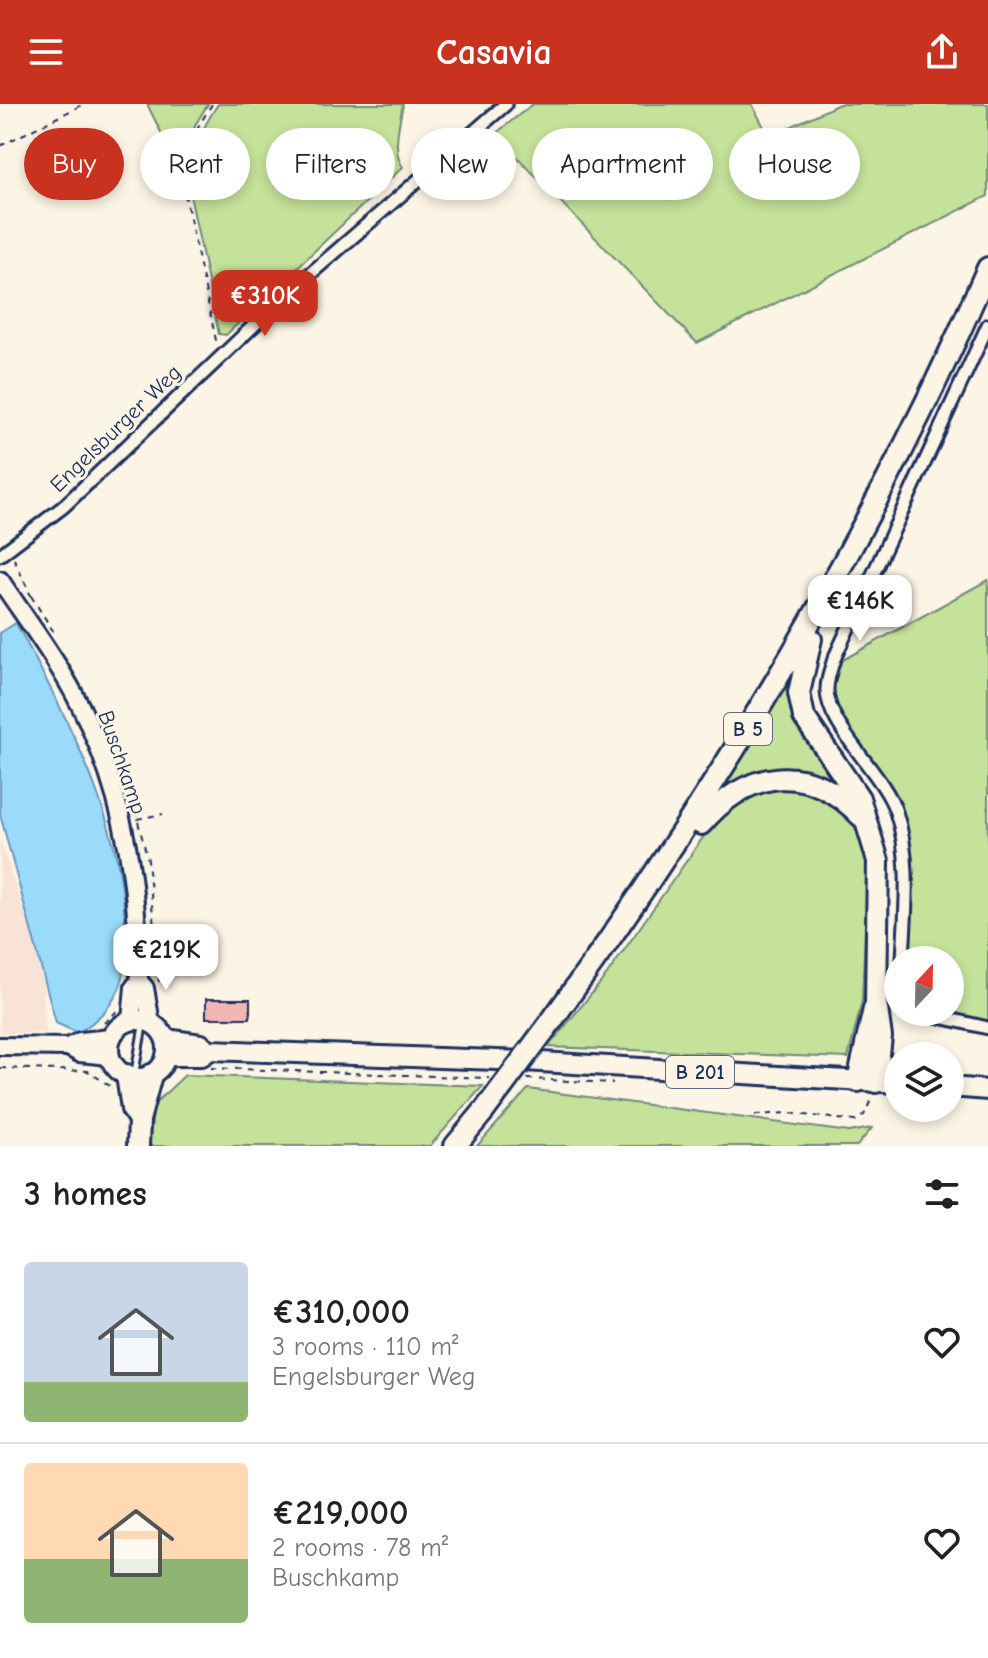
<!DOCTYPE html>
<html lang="en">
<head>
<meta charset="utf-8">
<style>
	:root { --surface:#fff; --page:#f2f2f2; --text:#222; --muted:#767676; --line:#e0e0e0; --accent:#c8321e }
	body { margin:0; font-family:"Comic Neue",sans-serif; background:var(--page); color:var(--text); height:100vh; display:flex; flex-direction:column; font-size:30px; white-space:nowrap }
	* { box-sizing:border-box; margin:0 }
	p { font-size:26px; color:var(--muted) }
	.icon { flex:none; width:44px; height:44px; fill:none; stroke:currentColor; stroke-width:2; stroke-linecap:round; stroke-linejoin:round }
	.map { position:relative; height:1042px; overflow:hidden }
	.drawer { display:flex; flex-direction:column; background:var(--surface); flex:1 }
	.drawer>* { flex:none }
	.guide { position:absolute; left:24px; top:24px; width:940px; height:72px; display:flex; gap:16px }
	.needle { width:52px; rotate:22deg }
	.controls { position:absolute; left:884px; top:842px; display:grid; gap:16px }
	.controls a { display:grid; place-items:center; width:80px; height:80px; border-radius:50%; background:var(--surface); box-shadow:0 4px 12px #0003; font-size:40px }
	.price { position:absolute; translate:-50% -68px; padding:0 18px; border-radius:16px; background:#fff; color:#222; font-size:26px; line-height:52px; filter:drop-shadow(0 2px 4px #0008) }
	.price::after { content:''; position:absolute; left:50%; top:48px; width:24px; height:18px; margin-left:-12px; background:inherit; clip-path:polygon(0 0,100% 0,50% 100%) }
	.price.current { background:var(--accent); color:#fff }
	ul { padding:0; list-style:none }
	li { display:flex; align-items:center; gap:24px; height:200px; padding:0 24px }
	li+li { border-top:2px solid var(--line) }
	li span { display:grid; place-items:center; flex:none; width:224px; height:160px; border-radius:8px; color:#555 }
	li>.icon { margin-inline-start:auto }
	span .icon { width:96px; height:96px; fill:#fffc; stroke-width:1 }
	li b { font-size:34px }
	h2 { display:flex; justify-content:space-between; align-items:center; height:96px; padding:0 24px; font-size:34px }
	.chip { padding:0 28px; border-radius:36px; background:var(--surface); box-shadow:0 4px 12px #0003; font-size:28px; line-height:72px }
	.chip.current { background:var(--accent); color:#fff }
	header { display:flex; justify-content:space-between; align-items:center; height:104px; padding:0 24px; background:var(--accent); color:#fff; font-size:36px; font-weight:800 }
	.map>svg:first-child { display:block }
	.built { fill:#f9e2d6 }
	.green { fill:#c4e29a; stroke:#70887c; stroke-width:2 }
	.water { fill:#9adafb; stroke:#6796bc; stroke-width:2 }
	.building { fill:#f2b6b3; stroke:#1b2f5e; stroke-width:2 }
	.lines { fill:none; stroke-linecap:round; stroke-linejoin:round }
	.lane-casing { stroke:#1b2f5e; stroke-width:11 }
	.street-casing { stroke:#1b2f5e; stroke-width:17 }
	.secondary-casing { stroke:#1b2f5e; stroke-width:22 }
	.primary-casing { stroke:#1b2f5e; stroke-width:24 }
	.highway-casing { stroke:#1b2f5e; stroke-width:26 }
	.path { stroke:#1b2f5e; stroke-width:2; stroke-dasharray:6 6; stroke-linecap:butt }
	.lane { stroke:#fcf5e5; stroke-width:5 }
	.street { stroke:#fcf5e5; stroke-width:11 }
	.secondary { stroke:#fcf5e5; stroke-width:16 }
	.primary { stroke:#fcf5e5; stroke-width:18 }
	.highway { stroke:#fcf5e5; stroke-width:20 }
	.highway-bridge-casing { stroke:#1b2f5e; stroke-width:26; stroke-linecap:butt }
	.highway-bridge { stroke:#fcf5e5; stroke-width:20 }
	.labels { text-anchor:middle; stroke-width:6; stroke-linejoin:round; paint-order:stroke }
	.shield { fill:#fcf5e5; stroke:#5e6a86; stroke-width:2 }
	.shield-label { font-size:20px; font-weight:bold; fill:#1b2f5e }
	.street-label { font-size:22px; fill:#1b2f5e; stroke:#fcf5e5 }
</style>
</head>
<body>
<header><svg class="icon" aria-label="menu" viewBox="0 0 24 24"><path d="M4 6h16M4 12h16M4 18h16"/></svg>Casavia<svg class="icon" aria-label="share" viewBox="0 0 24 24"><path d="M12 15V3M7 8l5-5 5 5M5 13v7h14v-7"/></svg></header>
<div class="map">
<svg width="988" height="1042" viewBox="0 0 988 1042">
	<rect width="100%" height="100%" fill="#fcf5e5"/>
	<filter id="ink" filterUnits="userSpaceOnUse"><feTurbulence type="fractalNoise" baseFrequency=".0125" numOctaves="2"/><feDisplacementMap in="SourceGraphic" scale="16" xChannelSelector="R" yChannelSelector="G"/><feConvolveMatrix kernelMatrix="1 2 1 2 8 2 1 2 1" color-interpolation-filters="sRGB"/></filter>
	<g filter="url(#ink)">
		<path class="built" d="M 0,735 L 31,829 L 42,874 L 46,929 L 0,929 Z"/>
		<g class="green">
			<path d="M 147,0 L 208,0 L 195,21 L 181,69 Z"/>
			<path d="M 218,0 L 403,0 C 400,17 391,48 403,63 L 226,231 L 219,230 L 188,81 C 190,50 201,26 218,0 Z"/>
			<path d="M 533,0 L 752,0 L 769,33 L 839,0 L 988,0 L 988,92 L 697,239 L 495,30 Z"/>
			<path d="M 988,476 L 988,918 L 929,908 L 950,908 L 950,856 L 909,856 C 910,806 916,758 902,710 C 889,666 837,630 832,588 C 831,579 837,567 839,558 Z"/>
			<path d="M 795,560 L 794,597 L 853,695 C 792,656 774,652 713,695 Z"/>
			<path d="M 782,683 L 813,688 L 853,718 L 868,755 L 862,897 L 848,954 L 548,943 L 606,872 L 711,722 L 754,688 Z"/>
			<path d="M 185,971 L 483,982 L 430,1042 L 149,1042 L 154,1000 Z"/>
			<path d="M 528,985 L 849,1028 L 872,1024 L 857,1042 L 477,1042 Z"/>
		</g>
		<path class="water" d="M 16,519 C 68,616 134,736 124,849 C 123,860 124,876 119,885 C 110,905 96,917 78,929 L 56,919 L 0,710 L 0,529 Z"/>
		<rect class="building" x="206" y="895" width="44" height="19"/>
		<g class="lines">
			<g class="lane-casing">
				<path id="lane" d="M 135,968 L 144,916"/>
			</g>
			<g class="street-casing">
				<g id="street">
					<path d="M 0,451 L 63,403 L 287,190 L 506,0"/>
					<path d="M 903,856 C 905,807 912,756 896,708 C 884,670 826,622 827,585 C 827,576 831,564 834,555 L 988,221"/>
					<path d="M 918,908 L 988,924"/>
				</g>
			</g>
			<g class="secondary-casing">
				<g id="secondary">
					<path d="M 0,476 C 30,521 65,566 87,616 C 126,702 138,783 139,877 L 134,883 L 131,916"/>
					<path d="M 139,877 L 145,884 L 151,919"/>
					<path d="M 0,942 L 68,943 L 80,937 L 111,934"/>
					<path d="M 68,943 L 79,949 L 110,952"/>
				</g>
			</g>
			<g class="primary-casing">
				<g id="primary">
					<circle cx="138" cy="945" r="29"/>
					<path d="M 166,935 L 201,940 L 210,946 L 524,957 L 898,979"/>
					<path d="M 166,952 L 202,952 L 210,946"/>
					<path d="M 950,983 L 988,986"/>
				</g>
			</g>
			<g class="highway-casing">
				<g id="highway">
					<path d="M 811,535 L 799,589 L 804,613 L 859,694 L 878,757 L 876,898 L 881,933 L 876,978"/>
					<path d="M 701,720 C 749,664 808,657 861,712"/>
					<path d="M 550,919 C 722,683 871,432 988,164"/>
					<path d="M 127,971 L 132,1005 L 139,1016"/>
					<path d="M 858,977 L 874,905"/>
					<path d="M 138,1042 L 139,1016 L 151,971"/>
					<path d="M 455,1042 L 484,1007"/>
				</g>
			</g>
			<g class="path">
				<path d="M 212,0 L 198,23 L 183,82 L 217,241"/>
				<path d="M 0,42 L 84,0"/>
				<path d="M 14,455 L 31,492"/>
				<path d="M 31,492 L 55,530"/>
				<path d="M 129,683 L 148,756 L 159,878"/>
				<path d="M 137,715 L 163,710"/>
				<path d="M 104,919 L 117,907"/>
				<path d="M 0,964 L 88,967 L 113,984"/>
				<path d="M 211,964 L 489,974"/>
				<path d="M 527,975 L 613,979"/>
				<path d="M 755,1011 L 789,1009 L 855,1017 L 864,1011 L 872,994"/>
			</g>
			<use href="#lane" class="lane"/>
			<use href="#street" class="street"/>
			<use href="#secondary" class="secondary"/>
			<use href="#primary" class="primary"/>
			<use href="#highway" class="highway"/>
			<g class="highway-bridge-casing">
				<path id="highway-bridge" d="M 484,1007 L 550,919"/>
			</g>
			<use href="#highway-bridge" class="highway-bridge"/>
		</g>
	</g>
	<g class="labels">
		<g class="shield">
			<rect x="724" y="609" width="48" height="32" rx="6"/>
			<rect x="666" y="952" width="68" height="32" rx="6"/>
		</g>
		<g class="shield-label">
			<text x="748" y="632">B 5</text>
			<text x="700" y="975">B 201</text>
		</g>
		<g class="street-label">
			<text transform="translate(115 324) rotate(-44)" y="8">Engelsburger Weg</text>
			<text transform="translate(123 658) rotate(71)" y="8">Buschkamp</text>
		</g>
	</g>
</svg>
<div class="controls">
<a><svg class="needle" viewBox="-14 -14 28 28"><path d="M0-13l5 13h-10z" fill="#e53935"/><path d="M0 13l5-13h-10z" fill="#767676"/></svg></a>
<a><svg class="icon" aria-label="layers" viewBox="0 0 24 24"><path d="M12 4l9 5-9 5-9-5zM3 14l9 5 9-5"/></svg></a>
</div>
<b class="price current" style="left:265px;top:234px">€310K</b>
<b class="price" style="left:860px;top:539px">€146K</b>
<b class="price" style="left:166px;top:888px">€219K</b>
<div class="guide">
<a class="chip current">Buy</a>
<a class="chip">Rent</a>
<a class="chip">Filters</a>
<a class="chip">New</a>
<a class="chip">Apartment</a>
<a class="chip">House</a>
</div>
</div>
<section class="drawer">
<h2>3 homes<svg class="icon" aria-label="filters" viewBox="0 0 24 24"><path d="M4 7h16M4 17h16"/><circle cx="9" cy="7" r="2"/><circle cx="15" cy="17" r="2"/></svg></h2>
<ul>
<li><span style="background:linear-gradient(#c9d6e8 75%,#8fb573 0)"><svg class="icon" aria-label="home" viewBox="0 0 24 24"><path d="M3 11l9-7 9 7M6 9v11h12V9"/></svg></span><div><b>€310,000</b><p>3 rooms · 110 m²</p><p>Engelsburger Weg</p></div><svg class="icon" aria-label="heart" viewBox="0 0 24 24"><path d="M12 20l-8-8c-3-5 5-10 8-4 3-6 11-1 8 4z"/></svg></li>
<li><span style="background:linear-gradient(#ffd9b3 60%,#8fb573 0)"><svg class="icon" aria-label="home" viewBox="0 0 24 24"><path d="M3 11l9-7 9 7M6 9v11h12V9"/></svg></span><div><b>€219,000</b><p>2 rooms · 78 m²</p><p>Buschkamp</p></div><svg class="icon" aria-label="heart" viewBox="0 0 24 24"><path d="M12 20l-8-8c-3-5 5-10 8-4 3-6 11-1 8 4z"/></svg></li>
</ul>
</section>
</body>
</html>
